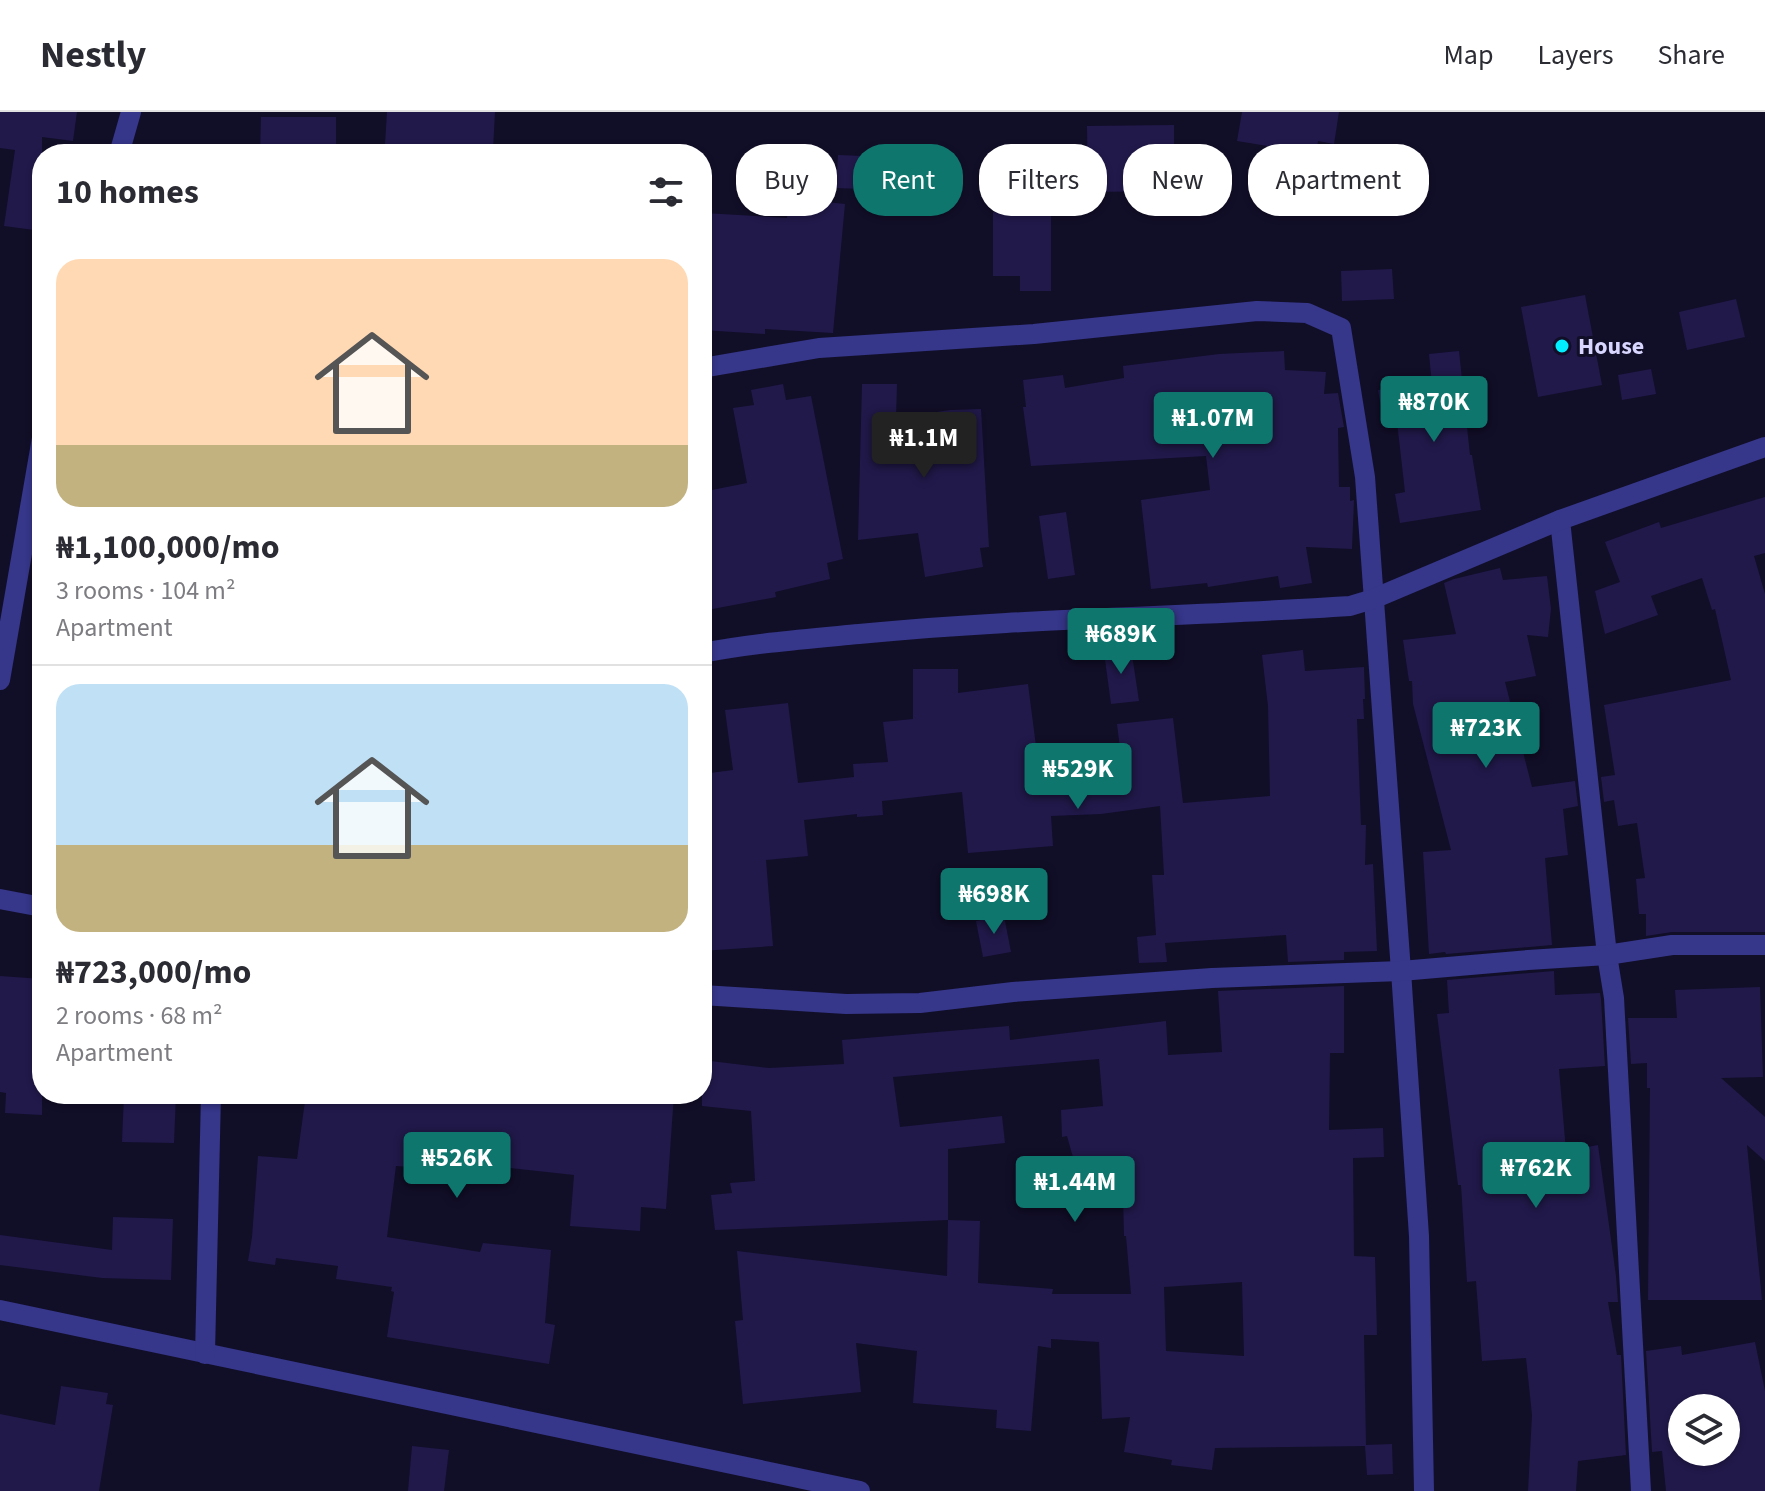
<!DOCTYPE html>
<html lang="en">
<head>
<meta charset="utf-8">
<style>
	:root { --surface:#fff; --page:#f2f2f3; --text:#2b2b33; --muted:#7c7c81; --line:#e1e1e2; --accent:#0f766e }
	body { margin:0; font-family:"Source Sans 3",sans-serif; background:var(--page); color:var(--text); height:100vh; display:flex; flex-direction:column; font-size:30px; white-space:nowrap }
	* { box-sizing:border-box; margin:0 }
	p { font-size:26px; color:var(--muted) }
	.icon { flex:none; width:44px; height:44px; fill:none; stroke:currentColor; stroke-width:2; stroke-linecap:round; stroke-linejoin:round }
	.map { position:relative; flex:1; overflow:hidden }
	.panel { position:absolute; left:32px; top:32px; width:680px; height:960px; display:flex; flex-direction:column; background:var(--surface); border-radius:32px; box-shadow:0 2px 6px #0004 }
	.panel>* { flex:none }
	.hud { position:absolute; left:736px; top:32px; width:760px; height:72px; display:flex; gap:16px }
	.fabs { position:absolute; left:1668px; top:1282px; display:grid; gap:16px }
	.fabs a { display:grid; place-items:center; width:72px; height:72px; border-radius:50%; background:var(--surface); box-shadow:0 2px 6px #0004; font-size:40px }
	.price { position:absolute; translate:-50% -68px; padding:0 18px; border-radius:8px; background:var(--accent); color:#fff; font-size:26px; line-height:52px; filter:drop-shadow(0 2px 4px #0008) }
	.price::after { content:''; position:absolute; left:50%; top:48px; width:24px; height:18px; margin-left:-12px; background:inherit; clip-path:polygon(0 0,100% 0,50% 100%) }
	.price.active { background:#222; color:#fff }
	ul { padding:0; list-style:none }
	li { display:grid; align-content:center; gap:16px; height:424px; padding:0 24px }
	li+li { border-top:2px solid var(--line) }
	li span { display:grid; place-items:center; height:248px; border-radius:24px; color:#555 }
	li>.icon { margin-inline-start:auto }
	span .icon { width:144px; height:144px; fill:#fffc; stroke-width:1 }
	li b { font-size:34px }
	h2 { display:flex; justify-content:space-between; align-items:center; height:96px; padding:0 24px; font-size:34px }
	.tag { padding:0 28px; border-radius:32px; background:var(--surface); box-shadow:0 2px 6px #0004; font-size:28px; line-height:72px }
	.tag.active { background:var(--accent); color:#fff }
	header { display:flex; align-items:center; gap:48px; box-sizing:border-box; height:112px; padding:0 40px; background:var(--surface); border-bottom:2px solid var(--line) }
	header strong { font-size:38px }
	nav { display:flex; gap:44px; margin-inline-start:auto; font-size:28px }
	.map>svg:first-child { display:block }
	.building { fill:#21194a; fill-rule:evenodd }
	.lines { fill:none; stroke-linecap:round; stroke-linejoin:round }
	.minor { stroke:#36368a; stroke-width:20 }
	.poi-dot { fill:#01efff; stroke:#110e28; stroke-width:3 }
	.labels { text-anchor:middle; stroke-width:6; stroke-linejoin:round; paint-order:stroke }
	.poi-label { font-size:24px; font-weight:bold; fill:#d8d5ff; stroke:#110e28; text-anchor:start }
</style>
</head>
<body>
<header>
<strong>Nestly</strong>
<nav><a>Map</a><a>Layers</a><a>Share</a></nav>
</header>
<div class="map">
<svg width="1765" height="1379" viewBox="0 0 1765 1379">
	<rect width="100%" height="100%" fill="#110e28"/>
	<g class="building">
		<path d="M 0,0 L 77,0 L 73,29 L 42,25 L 42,119 L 4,114 L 15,38 L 0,36 Z"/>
		<path d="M 387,0 L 495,0 L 493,38 L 385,32 Z"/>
		<path d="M 1242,0 L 1339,0 L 1334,32 L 1318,29 L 1316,42 L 1237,29 Z"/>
		<path d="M 261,5 L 336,5 L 336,42 L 260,42 Z"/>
		<path d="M 1174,13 L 1174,79 L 1088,80 L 1087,14 Z"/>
		<path d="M 838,43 L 889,45 L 888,78 L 836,76 Z"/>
		<path d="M 789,86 L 845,92 L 833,221 L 765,217 L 765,222 L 702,218 L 702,136 L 704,101 L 787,106 Z"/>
		<path d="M 1051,99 L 1051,179 L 1020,179 L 1020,164 L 993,164 L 993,100 Z"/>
		<path d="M 1392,157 L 1394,187 L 1342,189 L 1341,159 Z"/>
		<path d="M 1585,183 L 1602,273 L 1538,285 L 1521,195 Z"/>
		<path d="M 1736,187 L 1745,225 L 1687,238 L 1679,200 Z"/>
		<path d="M 1284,239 L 1285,258 L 1326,260 L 1324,282 L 1338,281 L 1344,315 L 1338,316 L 1339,375 L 1350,375 L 1350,389 L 1354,388 L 1352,437 L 1306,435 L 1312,471 L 1280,476 L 1278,464 L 1208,475 L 1207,471 L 1151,477 L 1141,388 L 1210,378 L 1206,344 L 1031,354 L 1023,295 L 1026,295 L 1023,268 L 1063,263 L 1065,276 L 1124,266 L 1123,254 L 1219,242 Z"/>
		<path d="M 1459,239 L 1470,343 L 1472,343 L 1481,398 L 1400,411 L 1395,382 L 1405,380 L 1397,310 L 1384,311 L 1378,278 L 1432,273 L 1429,242 Z"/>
		<path d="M 1651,257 L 1656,282 L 1622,288 L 1618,263 Z"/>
		<path d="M 783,272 L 786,288 L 811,284 L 843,447 L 827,451 L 830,467 L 775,480 L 776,485 L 702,499 L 702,380 L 747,371 L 733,296 L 754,293 L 751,278 Z"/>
		<path d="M 862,272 L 897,272 L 896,306 L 950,298 L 981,297 L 989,435 L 980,436 L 983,455 L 925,465 L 918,421 L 858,428 Z"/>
		<path d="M 1765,385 L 1765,441 L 1754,444 L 1765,482 L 1765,820 L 1672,820 L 1646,824 L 1646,802 L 1639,802 L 1636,767 L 1645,766 L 1637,711 L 1618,714 L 1614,688 L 1604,690 L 1601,665 L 1615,663 L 1604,593 L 1731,568 L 1715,497 L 1712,498 L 1702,466 L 1651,484 L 1658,503 L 1605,522 L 1595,479 L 1620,470 L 1605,430 L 1659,410 L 1661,416 Z"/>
		<path d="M 1066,400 L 1075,463 L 1048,467 L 1039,404 Z"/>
		<path d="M 1500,456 L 1503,468 L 1547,464 L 1551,497 L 1548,525 L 1527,523 L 1536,564 L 1505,570 L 1532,675 L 1575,669 L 1578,694 L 1563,697 L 1568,743 L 1545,746 L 1552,833 L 1446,842 L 1445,840 L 1429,842 L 1423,740 L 1451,738 L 1413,592 L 1412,569 L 1409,569 L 1403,528 L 1456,522 L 1444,471 L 1454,467 Z"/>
		<path d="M 1131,536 L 1139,589 L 1111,592 L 1104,540 Z"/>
		<path d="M 1303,538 L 1305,559 L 1364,555 L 1365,587 L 1363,587 L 1364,607 L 1357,607 L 1361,713 L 1366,713 L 1365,753 L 1373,752 L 1377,839 L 1344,840 L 1344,848 L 1288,850 L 1286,823 L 1165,831 L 1167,850 L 1139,851 L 1137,825 L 1156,823 L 1152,763 L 1164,763 L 1160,694 L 1101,702 L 1051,704 L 1053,734 L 968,741 L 962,680 L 882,689 L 883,703 L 857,705 L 857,702 L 804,708 L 808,744 L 766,748 L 773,834 L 702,839 L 702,662 L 733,658 L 725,598 L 788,591 L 798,671 L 854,665 L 853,652 L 888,650 L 883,610 L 913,607 L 913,557 L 958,557 L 958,581 L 1028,572 L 1041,673 L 1124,669 L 1117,612 L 1173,606 L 1183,691 L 1270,684 L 1268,594 L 1262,543 Z"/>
		<path d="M 1004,804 L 1011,840 L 983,845 L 976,809 Z"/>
		<path d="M 1554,859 L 1555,883 L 1600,881 L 1601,887 L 1605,954 L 1559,957 L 1566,1039 L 1598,1033 L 1616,1164 L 1618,1190 L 1608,1190 L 1617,1243 L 1621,1243 L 1626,1343 L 1578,1349 L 1576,1379 L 1528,1379 L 1532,1303 L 1526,1246 L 1482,1249 L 1476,1169 L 1467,1170 L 1461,1073 L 1458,1073 L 1437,902 L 1449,901 L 1447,868 Z"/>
		<path d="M 0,864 L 42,867 L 42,1003 L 5,1001 L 6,981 L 0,980 Z"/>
		<path d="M 1344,874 L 1344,941 L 1330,941 L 1329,1018 L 1383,1016 L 1384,1045 L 1353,1046 L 1354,1144 L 1375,1145 L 1377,1223 L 1364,1223 L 1366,1333 L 1392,1332 L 1393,1362 L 1367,1363 L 1365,1334 L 1215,1336 L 1212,1358 L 1171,1353 L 1172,1348 L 1124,1340 L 1130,1305 L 1102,1307 L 1099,1230 L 1051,1227 L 1051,1236 L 1038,1234 L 1031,1319 L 996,1316 L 997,1298 L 913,1291 L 917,1239 L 856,1231 L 861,1280 L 743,1292 L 735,1209 L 743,1208 L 737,1139 L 947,1164 L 948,1108 L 715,1118 L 711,1083 L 732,1081 L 730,1071 L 755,1069 L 751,999 L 702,994 L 702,948 L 769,956 L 844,952 L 842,928 L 1009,914 L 1010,928 L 1166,909 L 1168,943 L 1222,940 L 1218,879 ZM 1099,947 L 1103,994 L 1061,998 L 1062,1025 L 1067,1024 L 1086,1092 L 1123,1083 L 1124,1124 L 1126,1124 L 1131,1182 L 1052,1182 L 1053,1177 L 978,1171 L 980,1109 L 948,1108 L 948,1037 L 1005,1031 L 1002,1004 L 900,1015 L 893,965 ZM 1242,1170 L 1244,1244 L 1166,1239 L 1164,1175 Z"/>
		<path d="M 1760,875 L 1763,965 L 1721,966 L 1765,1005 L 1765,1049 L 1747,1033 L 1762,1188 L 1648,1188 L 1650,976 L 1647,976 L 1647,951 L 1631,952 L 1628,906 L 1677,906 L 1675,878 Z"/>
		<path d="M 124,982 L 176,982 L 174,1031 L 122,1030 Z"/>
		<path d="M 306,982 L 674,982 L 666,1097 L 641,1095 L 640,1119 L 570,1114 L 574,1063 L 429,1047 L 429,1056 L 396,1054 L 387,1125 L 480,1140 L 483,1131 L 551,1138 L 545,1211 L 555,1213 L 549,1252 L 387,1225 L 394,1180 L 391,1179 L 392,1175 L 336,1167 L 338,1154 L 276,1146 L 275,1153 L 248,1149 L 252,1125 L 258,1044 L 297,1047 Z"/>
		<path d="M 113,1105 L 173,1107 L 171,1168 L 102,1166 L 0,1153 L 0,1123 L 112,1138 Z"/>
		<path d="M 1755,1230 L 1765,1279 L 1765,1379 L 1666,1379 L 1662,1339 L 1652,1340 L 1646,1239 L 1681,1234 L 1682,1243 ZM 1682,1296 L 1726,1296 L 1726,1340 L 1682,1340 Z"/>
		<path d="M 61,1274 L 108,1281 L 106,1292 L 113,1293 L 99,1379 L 0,1379 L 0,1302 L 55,1313 Z"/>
		<path d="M 412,1334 L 449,1338 L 444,1379 L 408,1379 Z"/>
	</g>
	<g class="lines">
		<g class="minor">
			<path d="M 119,42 L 131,0"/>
			<path d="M 702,256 L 819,236 L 1034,222 L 1257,199 L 1307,201 L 1341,216 L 1365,365 L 1401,859 L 1419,1124 L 1424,1379"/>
			<path d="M 1560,408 L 1607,843 L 1614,886 L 1641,1379"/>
			<path d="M 702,541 C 754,531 806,527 859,522 C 1022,506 1186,505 1350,494 L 1373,487 L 1560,408 L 1765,335"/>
			<path d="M 0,568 L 42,326"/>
			<path d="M 0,787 L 42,795"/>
			<path d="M 702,883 L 846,892 L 920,891 L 1013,880 L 1212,866 L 1401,859 L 1528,848 L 1607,843 L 1672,833 L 1765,833"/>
			<path d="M 0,1198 L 860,1379"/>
			<path d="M 205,1242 L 211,982"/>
		</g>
	</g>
	<circle class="poi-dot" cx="1562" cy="234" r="8"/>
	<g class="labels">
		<g class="poi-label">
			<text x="1578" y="242">House</text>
		</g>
	</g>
</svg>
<div class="fabs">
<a><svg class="icon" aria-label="layers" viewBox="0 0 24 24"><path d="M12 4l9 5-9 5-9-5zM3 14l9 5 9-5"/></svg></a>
</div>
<b class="price" style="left:1434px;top:332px">₦870K</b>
<b class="price" style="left:1213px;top:348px">₦1.07M</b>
<b class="price active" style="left:924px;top:368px">₦1.1M</b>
<b class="price" style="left:1121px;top:564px">₦689K</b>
<b class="price" style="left:1486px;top:658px">₦723K</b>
<b class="price" style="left:1078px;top:699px">₦529K</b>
<b class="price" style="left:994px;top:824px">₦698K</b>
<b class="price" style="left:457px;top:1088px">₦526K</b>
<b class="price" style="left:1536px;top:1098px">₦762K</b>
<b class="price" style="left:1075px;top:1112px">₦1.44M</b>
<div class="hud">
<a class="tag">Buy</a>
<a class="tag active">Rent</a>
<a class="tag">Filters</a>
<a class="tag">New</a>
<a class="tag">Apartment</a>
</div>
<section class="panel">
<h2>10 homes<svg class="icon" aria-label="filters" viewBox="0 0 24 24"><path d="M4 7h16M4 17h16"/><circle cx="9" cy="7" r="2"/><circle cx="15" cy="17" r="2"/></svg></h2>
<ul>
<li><span style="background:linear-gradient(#ffd9b3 75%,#c2b280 0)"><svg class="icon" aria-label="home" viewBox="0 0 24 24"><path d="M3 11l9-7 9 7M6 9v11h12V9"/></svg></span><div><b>₦1,100,000/mo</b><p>3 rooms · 104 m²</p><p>Apartment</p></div></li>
<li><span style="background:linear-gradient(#bfe0f5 65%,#c2b280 0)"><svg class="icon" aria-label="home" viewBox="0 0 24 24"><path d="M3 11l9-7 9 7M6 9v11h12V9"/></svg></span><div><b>₦723,000/mo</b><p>2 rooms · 68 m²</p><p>Apartment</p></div></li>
</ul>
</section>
</div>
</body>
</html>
